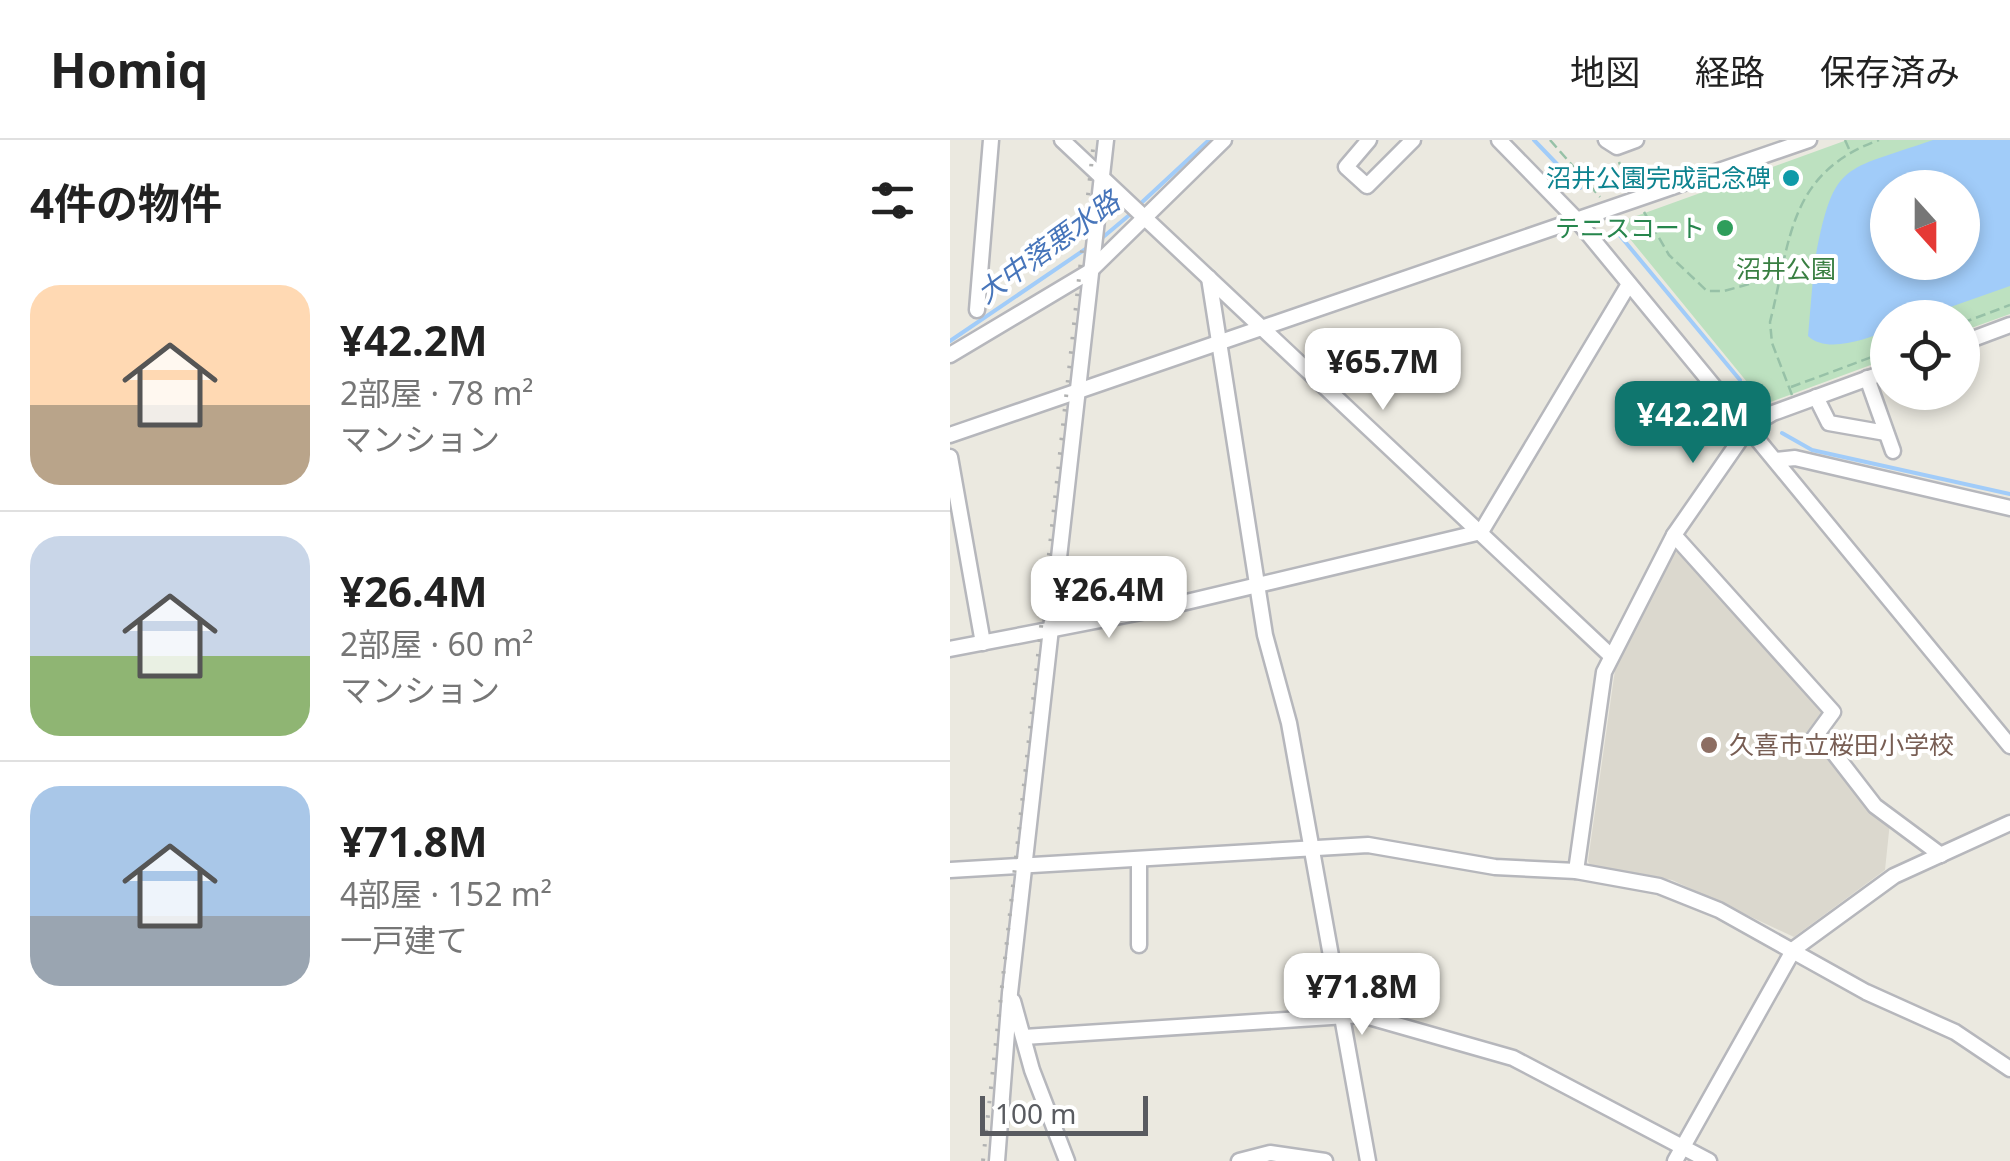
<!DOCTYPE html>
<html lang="ja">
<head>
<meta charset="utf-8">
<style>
	:root { --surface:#fff; --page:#f6f6f6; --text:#222; --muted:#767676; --line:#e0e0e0; --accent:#0f766e }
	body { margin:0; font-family:"Noto Sans","Noto Sans JP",sans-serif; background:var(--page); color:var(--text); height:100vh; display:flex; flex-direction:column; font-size:38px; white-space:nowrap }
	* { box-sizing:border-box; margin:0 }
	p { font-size:32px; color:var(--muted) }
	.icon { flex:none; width:55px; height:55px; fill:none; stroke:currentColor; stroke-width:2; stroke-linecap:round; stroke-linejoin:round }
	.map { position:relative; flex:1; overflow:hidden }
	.drawer { display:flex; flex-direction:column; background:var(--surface); width:950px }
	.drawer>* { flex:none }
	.needle { width:65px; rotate:159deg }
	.tools { position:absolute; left:920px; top:30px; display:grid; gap:20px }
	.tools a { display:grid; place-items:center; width:110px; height:110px; border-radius:50%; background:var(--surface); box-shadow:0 5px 15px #0003; font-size:50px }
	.scale { position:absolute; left:30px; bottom:25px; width:168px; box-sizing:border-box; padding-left:10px; border:5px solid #595b60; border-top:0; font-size:28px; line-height:35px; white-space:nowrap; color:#595b60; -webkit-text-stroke:8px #fff; paint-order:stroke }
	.price { position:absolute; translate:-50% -85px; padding:0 22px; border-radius:20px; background:#fff; color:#222; font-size:32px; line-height:65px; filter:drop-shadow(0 2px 5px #0008) }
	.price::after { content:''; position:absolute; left:50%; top:60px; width:30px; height:22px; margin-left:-15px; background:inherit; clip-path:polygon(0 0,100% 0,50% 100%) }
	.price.current { background:var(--accent); color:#fff }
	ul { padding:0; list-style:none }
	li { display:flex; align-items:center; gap:30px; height:250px; padding:0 30px }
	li+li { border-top:2px solid var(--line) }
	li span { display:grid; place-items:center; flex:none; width:280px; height:200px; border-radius:30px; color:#555 }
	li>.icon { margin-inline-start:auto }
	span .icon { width:120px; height:120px; fill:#fffc; stroke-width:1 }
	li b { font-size:42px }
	h2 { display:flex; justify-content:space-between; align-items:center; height:120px; padding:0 30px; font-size:42px }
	header { display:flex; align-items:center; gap:60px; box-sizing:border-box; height:140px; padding:0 50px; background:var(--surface); border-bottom:2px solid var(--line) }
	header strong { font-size:48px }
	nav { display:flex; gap:55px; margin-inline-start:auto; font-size:35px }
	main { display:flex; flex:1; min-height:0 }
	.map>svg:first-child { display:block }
	.education { fill:#dbd8ce }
	.green { fill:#bde1c0; fill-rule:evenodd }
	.water { fill:#a1ccf9; fill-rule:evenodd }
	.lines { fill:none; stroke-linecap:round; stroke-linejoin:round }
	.stream { stroke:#a1ccf9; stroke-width:4 }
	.minor-casing { stroke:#b6b7bc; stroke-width:19 }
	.path { stroke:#97c1a7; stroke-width:2.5; stroke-dasharray:10 5; stroke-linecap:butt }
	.minor { stroke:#fff; stroke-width:14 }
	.rail { stroke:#b1b2b2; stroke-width:4; stroke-dasharray:2.5 12; stroke-linecap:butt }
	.culture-dot { fill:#0f9aa8; stroke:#fff; stroke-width:4 }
	.leisure-dot { fill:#2e9e5b; stroke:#fff; stroke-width:4 }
	.education-dot { fill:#8d6e63; stroke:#fff; stroke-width:4 }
	.labels { text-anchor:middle; stroke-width:8; stroke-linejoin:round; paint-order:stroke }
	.culture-label { font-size:25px; fill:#0d838f; stroke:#fff; text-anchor:end }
	.leisure-label { font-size:25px; fill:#27864d; stroke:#fff; text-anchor:end }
	.park-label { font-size:25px; fill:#397f42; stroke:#fff }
	.education-label { font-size:25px; fill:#785e54; stroke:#fff; text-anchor:start }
	.water-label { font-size:28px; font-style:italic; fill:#4775ba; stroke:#fff }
</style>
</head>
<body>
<header>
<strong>Homiq</strong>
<nav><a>地図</a><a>経路</a><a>保存済み</a></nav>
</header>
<main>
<section class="drawer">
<h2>4件の物件<svg class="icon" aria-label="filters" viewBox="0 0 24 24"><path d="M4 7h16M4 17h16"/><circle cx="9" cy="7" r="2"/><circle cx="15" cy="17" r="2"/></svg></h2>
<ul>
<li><span style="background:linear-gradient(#ffd9b3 60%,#b9a48a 0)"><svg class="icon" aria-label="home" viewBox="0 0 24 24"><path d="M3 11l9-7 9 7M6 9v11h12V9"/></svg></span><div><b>¥42.2M</b><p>2部屋 · 78 m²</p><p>マンション</p></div></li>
<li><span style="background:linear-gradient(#c9d6e8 60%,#8fb573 0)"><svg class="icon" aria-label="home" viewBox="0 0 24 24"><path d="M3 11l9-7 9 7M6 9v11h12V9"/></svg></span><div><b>¥26.4M</b><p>2部屋 · 60 m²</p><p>マンション</p></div></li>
<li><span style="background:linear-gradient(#a9c7e8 65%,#9aa5b1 0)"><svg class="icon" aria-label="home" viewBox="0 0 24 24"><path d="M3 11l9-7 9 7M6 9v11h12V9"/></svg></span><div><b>¥71.8M</b><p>4部屋 · 152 m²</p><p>一戸建て</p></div></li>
</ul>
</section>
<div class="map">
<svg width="1060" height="1021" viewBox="0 0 1060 1021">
	<rect width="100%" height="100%" fill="#ebe9e0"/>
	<path class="education" d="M 722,411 L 730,413 L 871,567 L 872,574 L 854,597 L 877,614 L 940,682 L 935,730 L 844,797 L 722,740 L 640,725 L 638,721 L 666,523 Z"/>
	<path class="green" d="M 897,0 L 1060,0 L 1060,174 L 1013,191 L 1012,178 L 938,178 L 937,219 L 815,264 L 667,83 ZM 938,48 L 1012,48 L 1012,122 L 938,122 Z"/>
	<path class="water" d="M 983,0 L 1060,0 L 1060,146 L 972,177 L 938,178 L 937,191 C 916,199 877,214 858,196 L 863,138 L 856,137 L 858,120 L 865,120 C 884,20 892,32 983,0 ZM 938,48 L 1012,48 L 1012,122 L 938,122 Z"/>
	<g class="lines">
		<g class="stream">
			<path d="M 584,0 L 630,48"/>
			<path d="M 189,65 L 259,0"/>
			<path d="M 667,92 L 790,240"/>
			<path d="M 152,98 L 183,72"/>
			<path d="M 0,201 L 140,106"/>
			<path d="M 832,293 L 862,310 L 1060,354"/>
		</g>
		<g class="minor-casing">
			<g id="minor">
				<path d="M 112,0 L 660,515"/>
				<path d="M 419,0 L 396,27 L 417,46 L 463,0"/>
				<path d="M 549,0 L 626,79 L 1060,606"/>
				<path d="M 656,0 L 667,7 L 686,0"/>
				<path d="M 259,138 L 315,495 L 339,583 L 418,1021"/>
				<path d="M 27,170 L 41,0"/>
				<path d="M 1012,203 L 1060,185"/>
				<path d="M 0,215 L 139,132 L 274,0"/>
				<path d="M 917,238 L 943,311"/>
				<path d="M 866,257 L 879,283 L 936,293"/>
				<path d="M 0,295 L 859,0"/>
				<path d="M 0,317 L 33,503"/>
				<path d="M 825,320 L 845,318 L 1060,368"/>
				<path d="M 724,395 L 883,572 L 864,598 L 884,613 L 925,666 L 991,715"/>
				<path d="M 0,509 L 207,469 L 531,392 L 679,144"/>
				<path d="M 189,721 L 189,805"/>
				<path d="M 0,730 L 418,705 L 545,727 L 626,731 L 709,746 L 769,770 L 916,852 L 1005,892 L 1060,929"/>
				<path d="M 626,731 L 654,532 L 724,395 L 799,287 L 823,273 L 938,231"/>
				<path d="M 63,861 L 82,930 L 117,1021"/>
				<path d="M 74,897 L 412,875 L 563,918 L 759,1021"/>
				<path d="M 47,1021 L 60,853 L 156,0"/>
				<path d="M 289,1021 L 320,1013 L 375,1021"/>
				<path d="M 725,1021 L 844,809 L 944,736 L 1060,683"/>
			</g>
		</g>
		<g class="path">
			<path d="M 600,0 L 650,57"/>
			<path d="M 895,0 L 899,9"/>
			<path d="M 669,22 L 678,47"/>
			<path d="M 694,72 L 719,115 L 757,151 L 774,151 L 832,135"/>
			<path d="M 835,123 L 857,128"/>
			<path d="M 1012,183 L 1060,165"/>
			<path d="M 841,247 L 938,211"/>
			<path d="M 842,255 L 822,203 L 820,182 C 841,99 838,33 929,0"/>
		</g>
		<use href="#minor" class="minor"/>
		<path class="rail" d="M 33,1021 L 144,0"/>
	</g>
	<circle class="culture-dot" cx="841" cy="38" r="10"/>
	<circle class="leisure-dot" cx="775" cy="88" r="10"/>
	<circle class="education-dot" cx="759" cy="605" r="10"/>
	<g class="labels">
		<g class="culture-label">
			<text x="821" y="47">沼井公園完成記念碑</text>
		</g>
		<g class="leisure-label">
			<text x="755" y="97">テニスコート</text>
		</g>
		<g class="park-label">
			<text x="836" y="138">沼井公園</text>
		</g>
		<g class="education-label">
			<text x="779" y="614">久喜市立桜田小学校</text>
		</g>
		<g class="water-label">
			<text transform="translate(98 107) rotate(-36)" y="10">大中落悪水路</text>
		</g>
	</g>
</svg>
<div class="tools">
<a><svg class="needle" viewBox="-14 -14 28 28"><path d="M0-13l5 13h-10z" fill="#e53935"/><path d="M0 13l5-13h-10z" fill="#767676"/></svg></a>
<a><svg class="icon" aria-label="locate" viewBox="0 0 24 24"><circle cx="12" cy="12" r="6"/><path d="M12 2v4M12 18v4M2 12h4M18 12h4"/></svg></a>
</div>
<div class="scale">100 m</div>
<b class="price" style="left:433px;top:273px">¥65.7M</b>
<b class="price current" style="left:743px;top:326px">¥42.2M</b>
<b class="price" style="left:159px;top:501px">¥26.4M</b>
<b class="price" style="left:412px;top:898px">¥71.8M</b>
</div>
</main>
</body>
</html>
